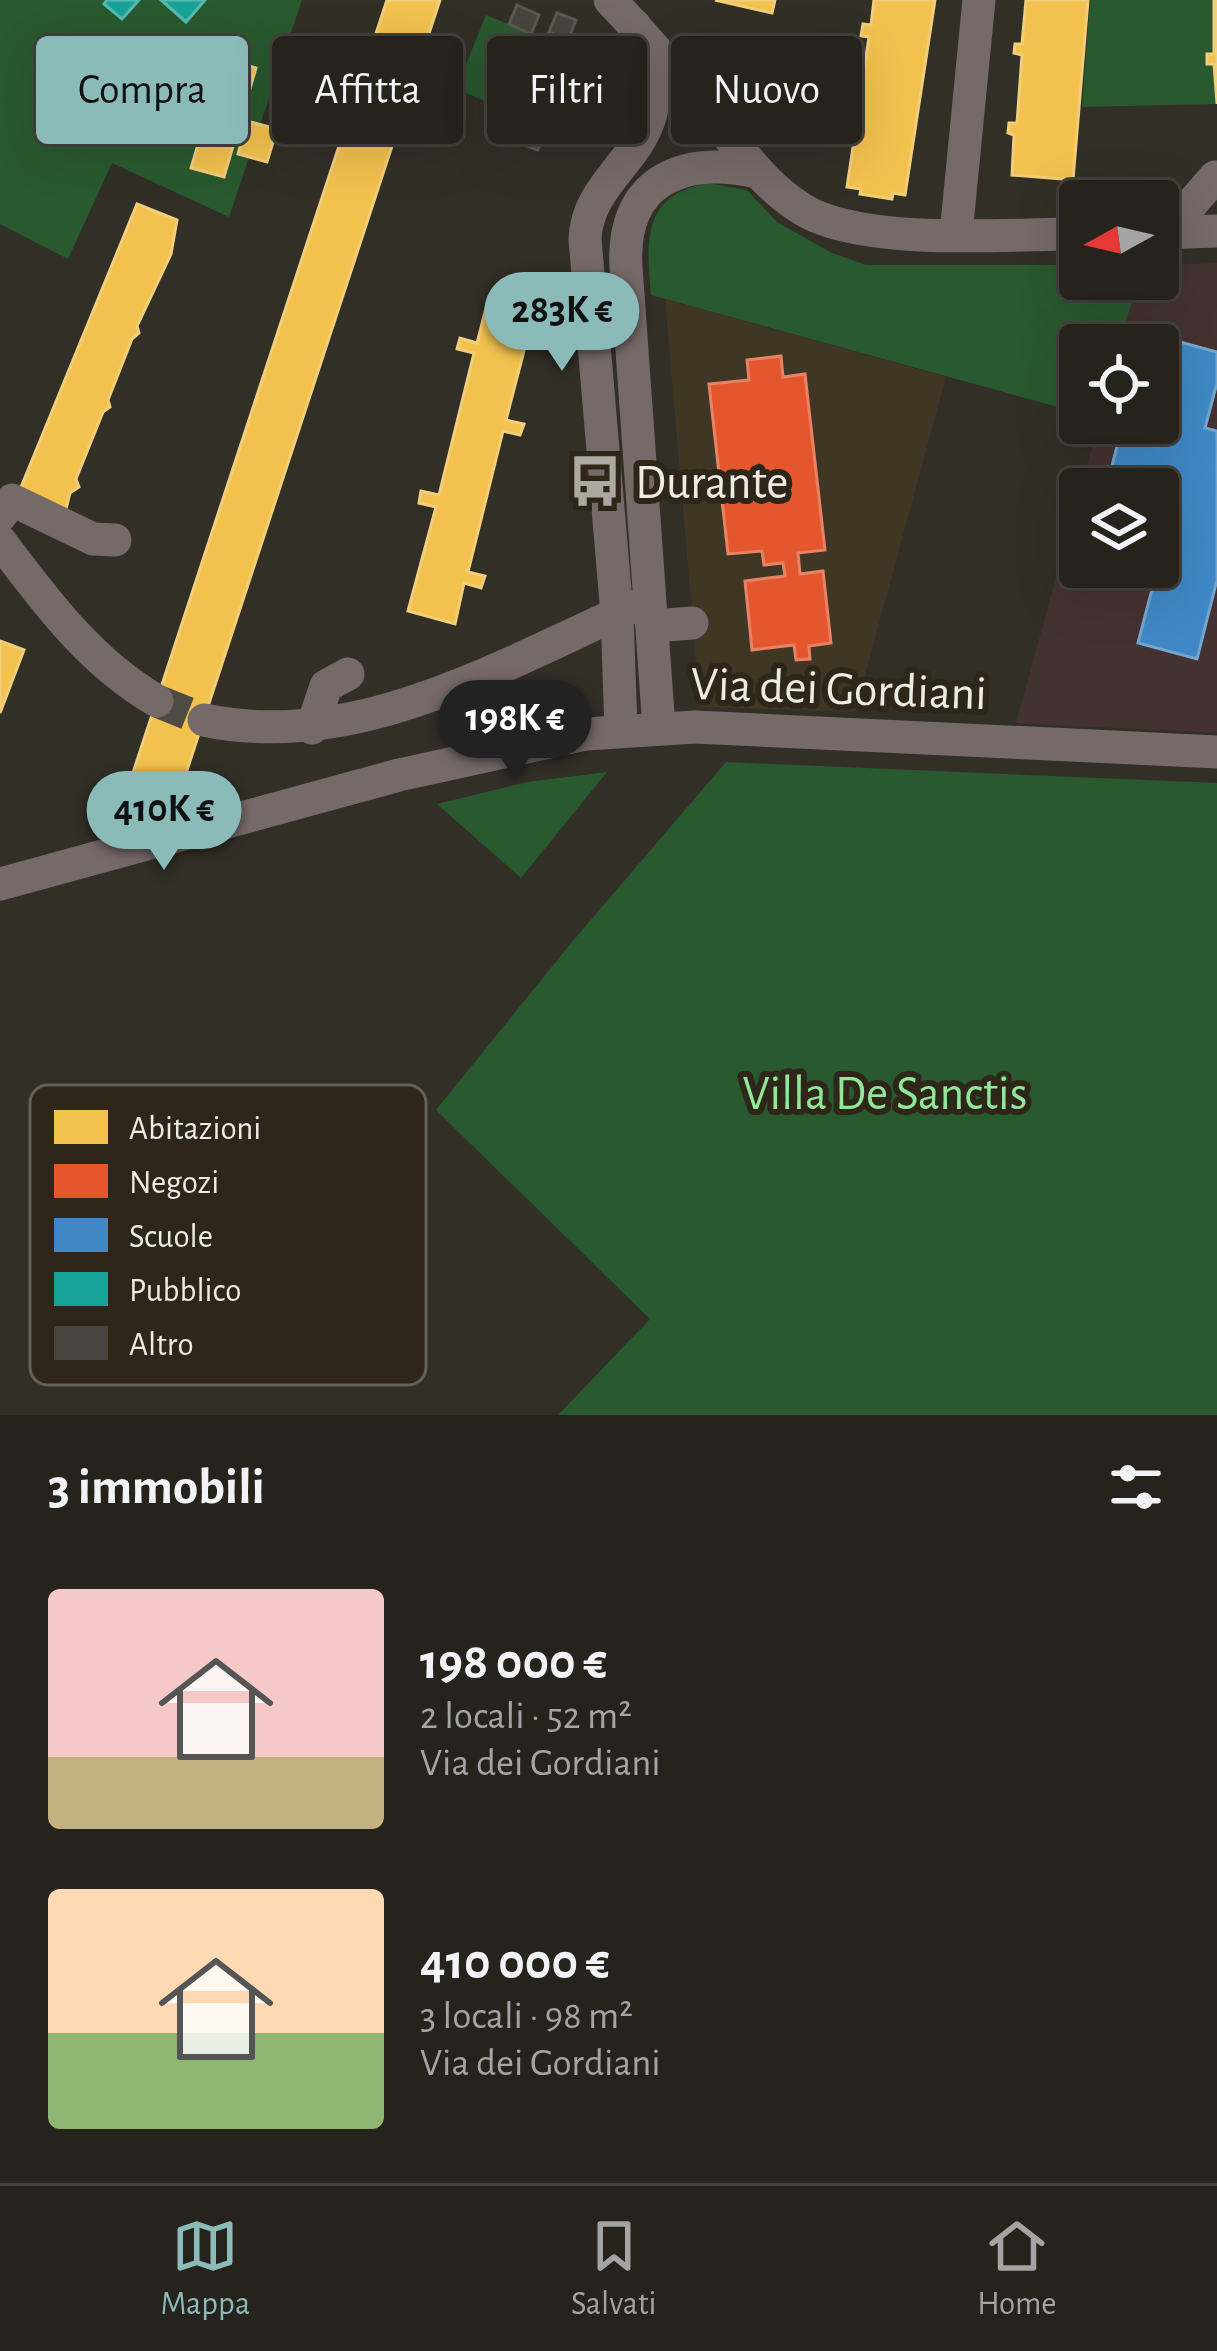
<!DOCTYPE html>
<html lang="it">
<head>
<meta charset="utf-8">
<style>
	:root { --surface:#26231d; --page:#2e2b26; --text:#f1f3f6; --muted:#a4a4a4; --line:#42403b; --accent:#8bbbb9 }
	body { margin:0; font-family:"Alegreya Sans",sans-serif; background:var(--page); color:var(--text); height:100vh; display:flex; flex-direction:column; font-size:45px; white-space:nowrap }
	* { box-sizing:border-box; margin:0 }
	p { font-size:39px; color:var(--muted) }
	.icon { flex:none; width:66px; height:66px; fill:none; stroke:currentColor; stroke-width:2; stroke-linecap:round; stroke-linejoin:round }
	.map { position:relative; height:1415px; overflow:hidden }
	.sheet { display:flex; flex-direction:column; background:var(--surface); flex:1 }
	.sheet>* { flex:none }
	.guide { position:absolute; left:36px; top:36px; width:1146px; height:108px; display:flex; gap:24px }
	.needle { width:78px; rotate:262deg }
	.buttons { position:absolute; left:1059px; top:180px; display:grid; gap:24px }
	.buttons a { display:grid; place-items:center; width:120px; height:120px; border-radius:12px; background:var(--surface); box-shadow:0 12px 48px #0002,0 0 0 3px var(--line); font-size:60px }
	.price { position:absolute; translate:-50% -102px; padding:0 27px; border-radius:42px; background:var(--accent); color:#111; font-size:39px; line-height:78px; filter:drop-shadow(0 3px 6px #0008) }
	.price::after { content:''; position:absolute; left:50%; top:72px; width:36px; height:27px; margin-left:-18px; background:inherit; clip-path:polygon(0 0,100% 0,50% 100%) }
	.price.current { background:#222; color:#fff }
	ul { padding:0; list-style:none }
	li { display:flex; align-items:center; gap:36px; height:300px; padding:0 48px }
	li span { display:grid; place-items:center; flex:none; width:336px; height:240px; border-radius:12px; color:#555 }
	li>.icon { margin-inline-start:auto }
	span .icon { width:144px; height:144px; fill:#fffc; stroke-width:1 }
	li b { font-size:51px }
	h2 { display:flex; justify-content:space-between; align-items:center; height:144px; padding:0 48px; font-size:51px }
	.chip { padding:0 42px; border-radius:12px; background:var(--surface); box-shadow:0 12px 48px #0002,0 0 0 3px var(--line); font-size:42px; line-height:108px }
	.chip.current { background:var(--accent); color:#111 }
	.dock { display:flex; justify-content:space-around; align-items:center; height:168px; border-top:3px solid var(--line); background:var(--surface); font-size:33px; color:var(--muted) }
	.dock a { display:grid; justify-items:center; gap:6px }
	.dock .current { color:var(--accent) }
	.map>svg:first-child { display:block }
	.built { fill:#403624 }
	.education { fill:#443231 }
	.green { fill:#29592f }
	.homes { fill:#f2c14e; stroke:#f1ce7a; stroke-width:3 }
	.shops { fill:#e4572e; stroke:#e78364; stroke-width:3 }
	.schools { fill:#3f88c5; stroke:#74a6ce; stroke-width:3 }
	.public { fill:#17a398; stroke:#58b9ae; stroke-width:3 }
	.building { fill:#48453e; stroke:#5c5953; stroke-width:3 }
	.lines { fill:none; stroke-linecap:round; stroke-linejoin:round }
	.minor-tunnel { stroke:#4e4b43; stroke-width:33; stroke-dasharray:33 16; stroke-linecap:butt }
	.minor { stroke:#766a69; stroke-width:33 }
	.labels { text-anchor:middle; stroke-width:12; stroke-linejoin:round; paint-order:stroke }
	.poi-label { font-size:48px; fill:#efebe2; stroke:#2d2619; text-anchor:start }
	.street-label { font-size:48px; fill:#efebe2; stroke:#2d2619 }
	.park-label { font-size:48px; fill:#91e699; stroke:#2d2619 }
	.key { fill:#2d2619; stroke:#676155; stroke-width:3 }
	.key-label { font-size:33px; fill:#efebe2 }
</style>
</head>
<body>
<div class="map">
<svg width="1217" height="1415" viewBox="0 0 1217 1415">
	<rect width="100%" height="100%" fill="#322f27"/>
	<path class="built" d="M 665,299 L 946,377 L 855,712 L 700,707 Z"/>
	<path class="education" d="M 1217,263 L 1217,733 L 1016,723 L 1080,491 L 1080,567 L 1158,567 L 1158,489 L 1081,489 L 1099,423 L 1158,423 L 1158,345 L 1120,345 L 1138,279 L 1158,279 L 1158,265 Z"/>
	<g class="green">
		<path d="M 0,0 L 302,0 L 229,217 L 112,163 L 68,259 L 0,224 Z"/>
		<path d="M 1090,0 L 1214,0 L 1215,104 L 1082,107 Z"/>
		<path d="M 486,15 L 623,71 L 592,145 L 456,89 Z"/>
		<path d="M 708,183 L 747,190 L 777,222 L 830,252 L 866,265 L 1080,265 L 1080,279 L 1138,279 L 1120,345 L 1080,345 L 1080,413 L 651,295 C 646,240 642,195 708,183 Z"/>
		<path d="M 726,762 L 1217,783 L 1217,1415 L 558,1415 L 650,1319 L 436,1110 L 571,943 Z"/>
		<path d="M 607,772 L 521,878 L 437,804 L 527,782 Z"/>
	</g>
	<g class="homes">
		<path d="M 387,0 L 440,0 L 173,813 L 125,797 Z"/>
		<path d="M 715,0 L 775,0 L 772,13 Z"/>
		<path d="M 874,0 L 935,0 L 905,195 L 893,193 L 892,199 L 860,194 L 861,189 L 847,187 L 858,114 L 851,113 L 853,101 L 859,102 L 869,37 L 861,36 L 863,24 L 871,25 Z"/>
		<path d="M 1026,0 L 1088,0 L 1073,180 L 1012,175 L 1014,135 L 1008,133 L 1009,123 L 1017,123 L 1022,55 L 1014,53 L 1015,44 L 1022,44 Z"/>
		<path d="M 1214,0 L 1217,0 L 1217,104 L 1214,64 L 1207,64 L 1207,54 L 1214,54 Z"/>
		<path d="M 224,58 L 256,68 L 224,177 L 191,168 Z"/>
		<path d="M 247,121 L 277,129 L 267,162 L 238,154 Z"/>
		<path d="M 137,204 L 177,220 L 171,254 L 137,326 L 139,333 L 132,339 L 108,400 L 110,407 L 103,412 L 76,479 L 79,487 L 70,493 L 66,509 L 17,497 Z"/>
		<path d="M 487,304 L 533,316 L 506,420 L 524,424 L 520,435 L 503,431 L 468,572 L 485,576 L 481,588 L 464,583 L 455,624 L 408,611 L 436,507 L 419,503 L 421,491 L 439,495 L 474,353 L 457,349 L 460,338 L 477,343 Z"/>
		<path d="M 0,641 L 24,650 L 0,713 Z"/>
	</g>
	<path class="shops" d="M 781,356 L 783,377 L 805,374 L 825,550 L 798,553 L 800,574 L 823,571 L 831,643 L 809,646 L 810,659 L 796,660 L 794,645 L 752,650 L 745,581 L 785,576 L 783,563 L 764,565 L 762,551 L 728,554 L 709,384 L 749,380 L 747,360 Z"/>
	<path class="schools" d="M 1147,333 L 1217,352 L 1217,383 L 1205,428 L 1217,431 L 1217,580 L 1197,659 L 1138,643 L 1163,547 L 1158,546 L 1158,489 L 1106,489 L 1123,423 L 1158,423 L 1158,345 L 1144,345 Z"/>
	<g class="public">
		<path d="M 107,0 L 139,0 L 122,19 L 104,4 Z"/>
		<path d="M 161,0 L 205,0 L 186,22 Z"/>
	</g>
	<g class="building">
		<path d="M 517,5 L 539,15 L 531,34 L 509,24 Z"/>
		<path d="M 557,13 L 576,20 L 568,40 L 549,32 Z"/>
		<path d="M 498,118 L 543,135 L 538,150 L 493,133 Z"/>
	</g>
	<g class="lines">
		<path class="minor-tunnel" d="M 157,701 L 204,720"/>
		<g class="minor">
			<path d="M 610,0 C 649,40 684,83 720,126 C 747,159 774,196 813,215 C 879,245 1007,234 1080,234"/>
			<path d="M 1158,233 L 1217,231"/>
			<path d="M 1166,233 L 1215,177"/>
			<path d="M 956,234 L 979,0"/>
			<path d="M 0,516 L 12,500 L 93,539 L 115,540"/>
			<path d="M 0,541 C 46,602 90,662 157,701"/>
			<path d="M 653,626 L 692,623"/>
			<path d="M 204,720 C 354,752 498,667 632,607"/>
			<path d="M 312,728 L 326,686 L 348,674"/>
			<path d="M 659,728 L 626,267 C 621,181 682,155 758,172"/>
			<path d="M 621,730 L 617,614 L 585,239 C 587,187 636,163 650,117 C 659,86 646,54 635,26"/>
			<path d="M 0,884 L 399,775 L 586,734 L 695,727 L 1217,752"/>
		</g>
	</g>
	<defs>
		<g id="bus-bare" transform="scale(4.14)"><path d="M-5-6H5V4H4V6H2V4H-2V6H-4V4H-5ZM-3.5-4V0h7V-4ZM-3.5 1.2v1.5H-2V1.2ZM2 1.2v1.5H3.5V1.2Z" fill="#ada9a1" stroke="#2d2619" stroke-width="2.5" paint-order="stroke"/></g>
	</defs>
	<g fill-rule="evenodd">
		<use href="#bus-bare" x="595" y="481"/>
	</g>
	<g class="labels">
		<g class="poi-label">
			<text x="635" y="498">Durante</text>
		</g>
		<g class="street-label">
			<text transform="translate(839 687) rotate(2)" y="17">Via dei Gordiani</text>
		</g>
		<g class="park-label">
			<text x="885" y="1109">Villa De Sanctis</text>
		</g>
	</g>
	<rect x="30" y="1085" width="396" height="300" rx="18" class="key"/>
	<rect x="54" y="1110" width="54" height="34" fill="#f2c14e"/>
	<rect x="54" y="1164" width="54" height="34" fill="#e4572e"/>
	<rect x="54" y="1218" width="54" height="34" fill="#3f88c5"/>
	<rect x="54" y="1272" width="54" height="34" fill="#17a398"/>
	<rect x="54" y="1326" width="54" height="34" fill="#48453e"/>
	<g class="key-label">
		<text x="129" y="1139">Abitazioni</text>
		<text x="129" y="1193">Negozi</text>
		<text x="129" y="1247">Scuole</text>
		<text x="129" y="1301">Pubblico</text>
		<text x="129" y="1355">Altro</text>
	</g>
</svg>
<div class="buttons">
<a><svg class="needle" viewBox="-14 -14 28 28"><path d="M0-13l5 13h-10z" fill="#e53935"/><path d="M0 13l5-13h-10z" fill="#a4a4a4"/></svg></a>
<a><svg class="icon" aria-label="locate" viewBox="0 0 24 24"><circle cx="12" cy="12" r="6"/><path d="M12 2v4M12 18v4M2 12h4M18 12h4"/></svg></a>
<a><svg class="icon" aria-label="layers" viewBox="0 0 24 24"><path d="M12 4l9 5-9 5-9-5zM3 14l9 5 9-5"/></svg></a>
</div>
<b class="price" style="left:562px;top:374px">283K €</b>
<b class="price current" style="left:515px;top:782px">198K €</b>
<b class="price" style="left:164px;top:873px">410K €</b>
<div class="guide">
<a class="chip current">Compra</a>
<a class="chip">Affitta</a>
<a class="chip">Filtri</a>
<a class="chip">Nuovo</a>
</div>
</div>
<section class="sheet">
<h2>3 immobili<svg class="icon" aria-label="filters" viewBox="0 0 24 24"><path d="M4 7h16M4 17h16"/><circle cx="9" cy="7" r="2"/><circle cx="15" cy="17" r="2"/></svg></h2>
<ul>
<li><span style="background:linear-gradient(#f6c9c9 70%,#c2b280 0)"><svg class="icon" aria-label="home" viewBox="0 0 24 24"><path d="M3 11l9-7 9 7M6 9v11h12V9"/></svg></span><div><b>198 000 €</b><p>2 locali · 52 m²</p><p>Via dei Gordiani</p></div></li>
<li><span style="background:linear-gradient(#ffd9b3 60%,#8fb573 0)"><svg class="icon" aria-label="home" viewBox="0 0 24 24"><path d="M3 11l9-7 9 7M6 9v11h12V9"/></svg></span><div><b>410 000 €</b><p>3 locali · 98 m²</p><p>Via dei Gordiani</p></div></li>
</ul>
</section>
<nav class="dock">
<a class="current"><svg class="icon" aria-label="map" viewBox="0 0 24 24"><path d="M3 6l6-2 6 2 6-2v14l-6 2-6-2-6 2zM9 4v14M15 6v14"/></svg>Mappa</a>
<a><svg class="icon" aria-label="saved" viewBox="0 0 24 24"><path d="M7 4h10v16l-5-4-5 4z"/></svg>Salvati</a>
<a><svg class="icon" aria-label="home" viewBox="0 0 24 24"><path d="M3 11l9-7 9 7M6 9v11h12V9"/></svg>Home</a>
</nav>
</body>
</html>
